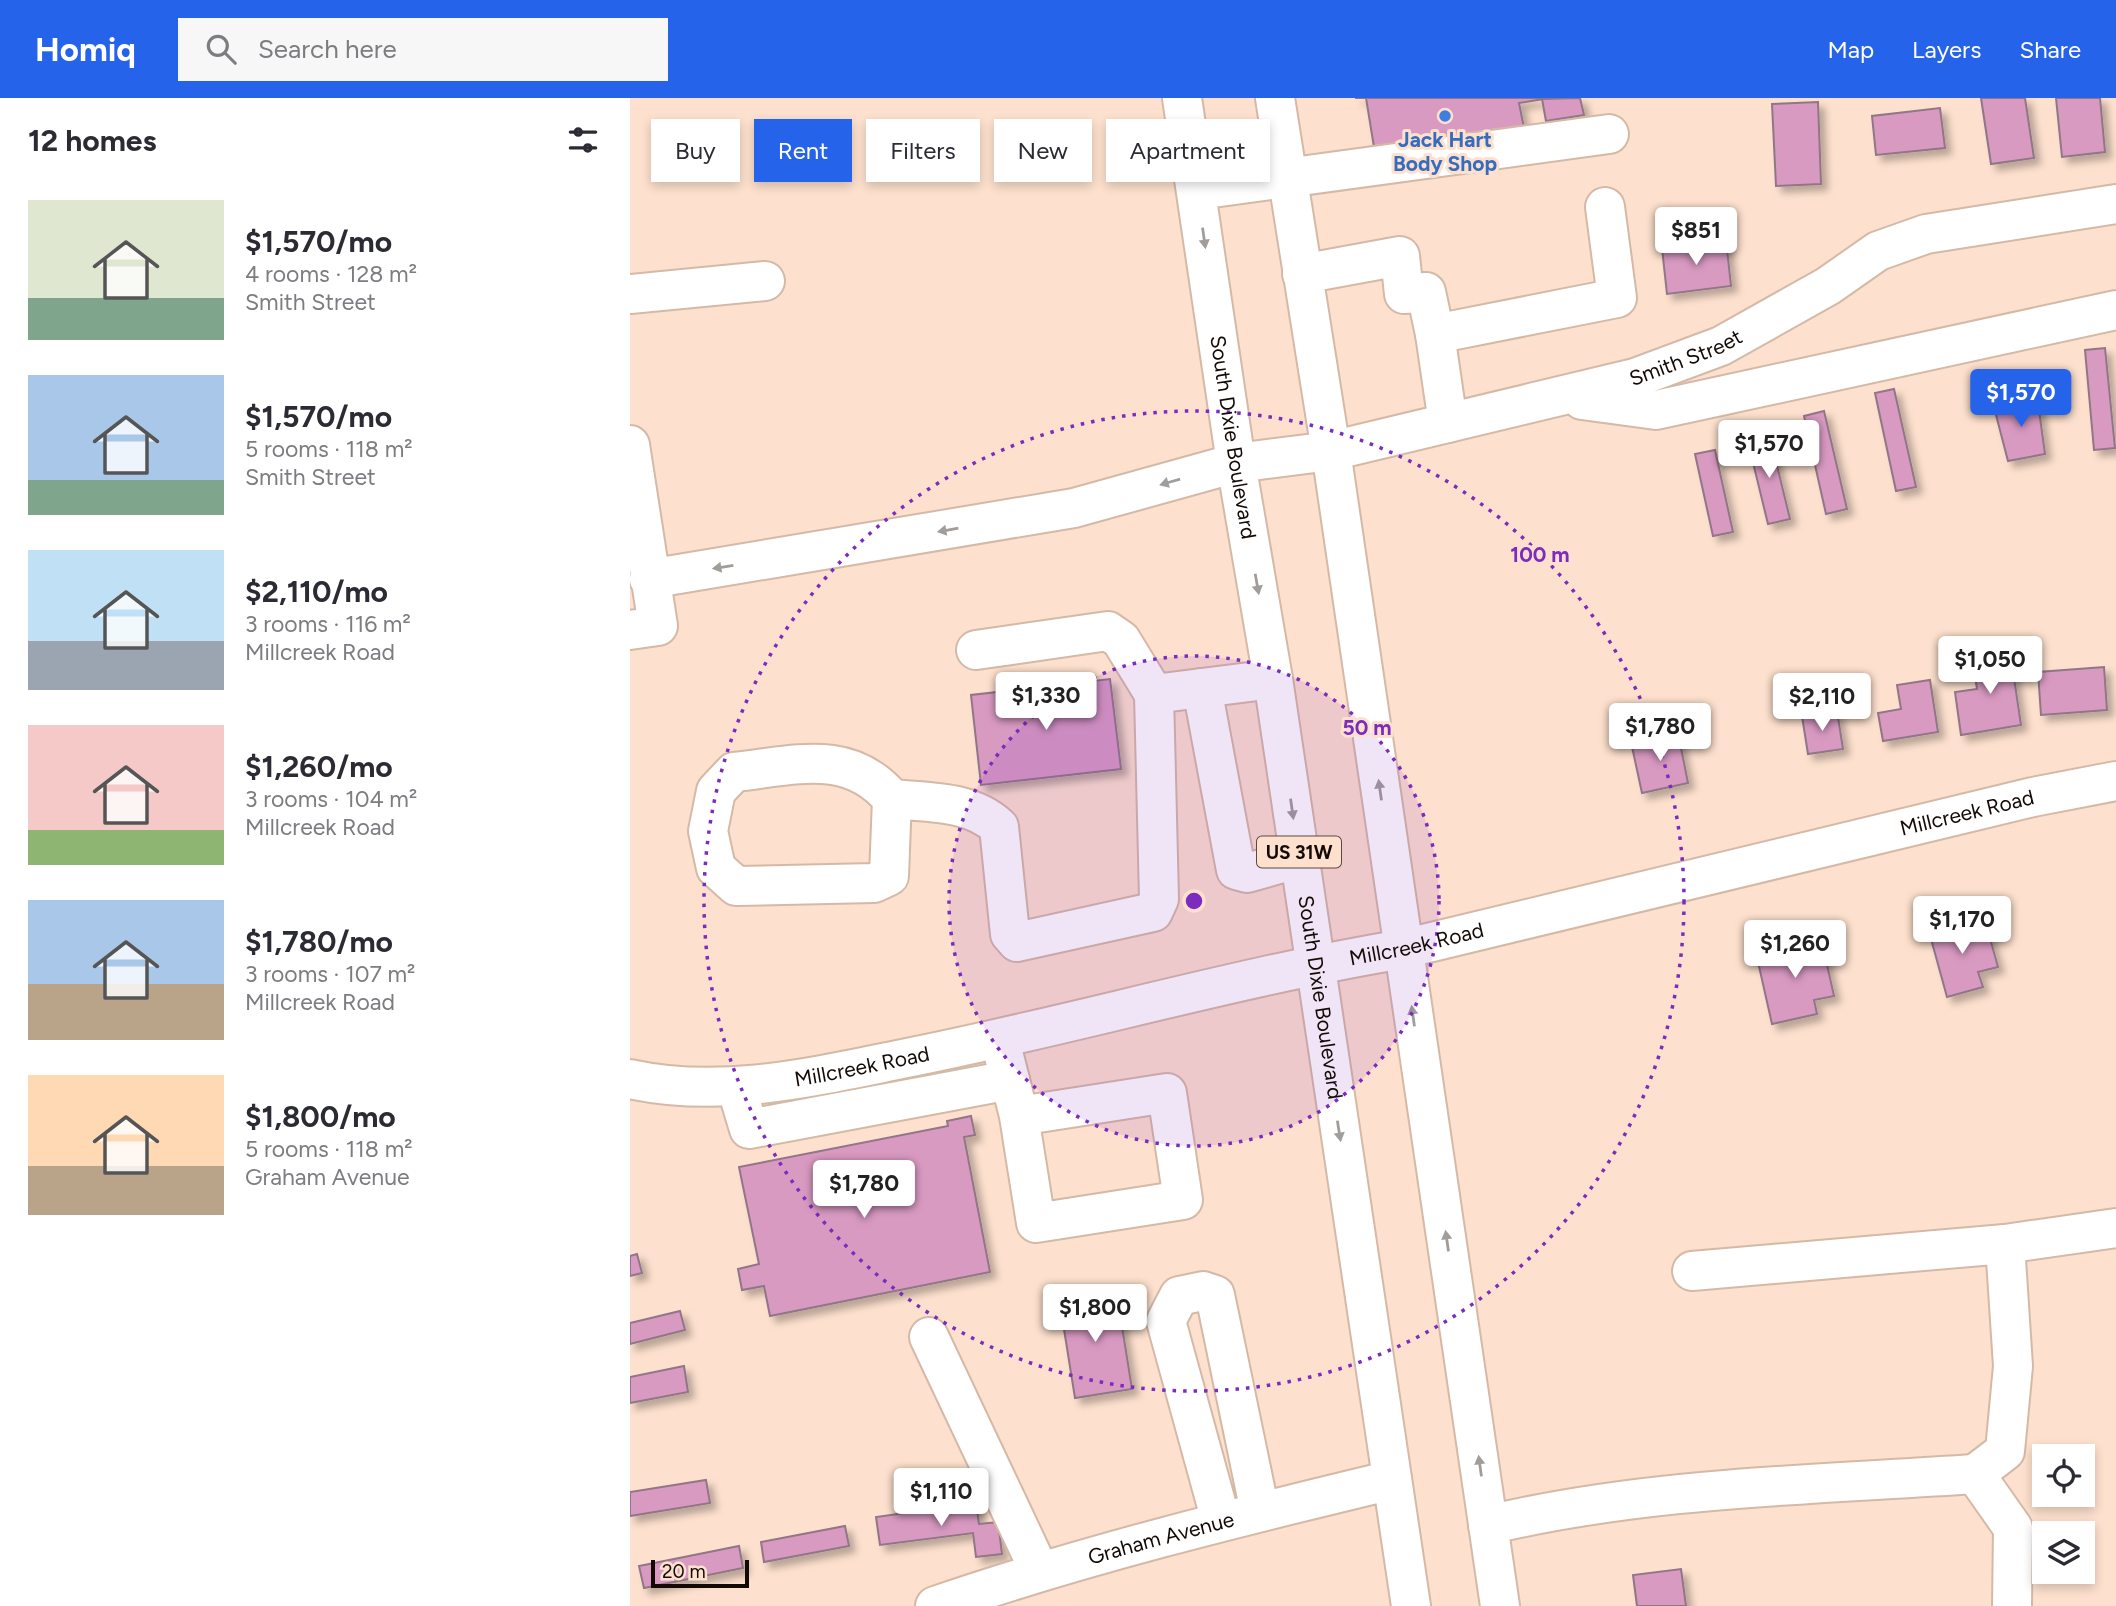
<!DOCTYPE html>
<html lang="en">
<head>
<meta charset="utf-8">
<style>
	:root { --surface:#fff; --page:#f7f7f7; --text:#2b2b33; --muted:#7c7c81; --accent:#2563eb }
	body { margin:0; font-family:Figtree,sans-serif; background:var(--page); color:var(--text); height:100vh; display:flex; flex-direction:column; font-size:26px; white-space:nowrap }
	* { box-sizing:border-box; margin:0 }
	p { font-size:23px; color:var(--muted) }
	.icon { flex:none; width:38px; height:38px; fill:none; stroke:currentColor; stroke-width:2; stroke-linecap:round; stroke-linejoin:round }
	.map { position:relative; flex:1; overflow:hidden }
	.panel { display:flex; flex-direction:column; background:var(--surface); width:630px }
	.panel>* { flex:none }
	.guide { position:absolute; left:21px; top:21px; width:665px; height:63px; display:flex; gap:14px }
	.tools { position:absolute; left:1402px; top:1346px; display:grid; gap:14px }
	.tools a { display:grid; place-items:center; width:63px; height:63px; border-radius:0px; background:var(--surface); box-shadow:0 4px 10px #0003; font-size:35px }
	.scale { position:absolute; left:21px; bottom:18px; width:98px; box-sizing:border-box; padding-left:7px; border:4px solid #130a05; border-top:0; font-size:19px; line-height:24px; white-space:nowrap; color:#130a05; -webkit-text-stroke:5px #fde0cd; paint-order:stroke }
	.price { position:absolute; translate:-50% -60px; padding:0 16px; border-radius:7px; background:#fff; color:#222; font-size:23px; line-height:46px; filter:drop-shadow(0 2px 4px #0008) }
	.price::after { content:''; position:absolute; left:50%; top:42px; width:21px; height:16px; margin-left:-10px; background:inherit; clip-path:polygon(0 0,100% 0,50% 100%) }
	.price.active { background:var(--accent); color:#fff }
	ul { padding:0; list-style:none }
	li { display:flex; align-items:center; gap:21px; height:175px; padding:0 28px }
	li span { display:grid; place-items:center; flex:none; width:196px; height:140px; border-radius:0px; color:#555 }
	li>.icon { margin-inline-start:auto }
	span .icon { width:84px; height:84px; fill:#fffc; stroke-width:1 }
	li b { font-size:30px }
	h2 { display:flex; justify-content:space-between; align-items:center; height:84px; padding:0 28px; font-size:30px }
	.pill { padding:0 24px; border-radius:0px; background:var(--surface); box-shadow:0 4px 10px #0003; font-size:24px; line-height:63px }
	.pill.active { background:var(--accent); color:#fff }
	header { display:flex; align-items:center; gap:42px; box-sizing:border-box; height:98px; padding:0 35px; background:var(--accent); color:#fff }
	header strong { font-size:33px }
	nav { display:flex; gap:38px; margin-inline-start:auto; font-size:24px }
	.search { width:490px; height:63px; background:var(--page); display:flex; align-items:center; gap:18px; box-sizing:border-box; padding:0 24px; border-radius:0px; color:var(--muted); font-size:26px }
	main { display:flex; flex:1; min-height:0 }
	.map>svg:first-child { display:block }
	.building { fill:#d99ac2; stroke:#917687; stroke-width:2; filter:url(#shadow) }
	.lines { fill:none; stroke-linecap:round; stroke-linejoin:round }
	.minor-casing { stroke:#d5b9a7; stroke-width:42 }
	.highway-casing { stroke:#d5b9a7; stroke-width:42 }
	.minor { stroke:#fff; stroke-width:38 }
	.highway { stroke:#fff; stroke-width:38 }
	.oneway { fill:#a19d9b }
	.ring { fill:none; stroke:#7b2cbf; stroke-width:3.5; stroke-dasharray:3.5 7 }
	.shop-dot { fill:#3f7fe0; stroke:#fde0cd; stroke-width:2.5 }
	.labels { text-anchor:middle; stroke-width:6; stroke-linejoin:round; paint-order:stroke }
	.shield { fill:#fde0cd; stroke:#594a41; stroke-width:2 }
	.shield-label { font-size:19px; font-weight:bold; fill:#130a05 }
	.shop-label { font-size:21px; font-weight:bold; fill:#366cbe; stroke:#fde0cd }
	.street-label { font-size:21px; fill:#130a05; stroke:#fde0cd }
	.centre { fill:#7b2cbf; stroke:#fde0cd; stroke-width:3.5 }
	.ring-label { font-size:21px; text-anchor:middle; font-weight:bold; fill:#7b2cbf; stroke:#fde0cd; stroke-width:6; stroke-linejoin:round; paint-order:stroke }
</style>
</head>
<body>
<header>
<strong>Homiq</strong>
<div class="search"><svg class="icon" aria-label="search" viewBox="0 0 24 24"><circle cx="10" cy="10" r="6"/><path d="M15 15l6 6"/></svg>Search here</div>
<nav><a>Map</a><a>Layers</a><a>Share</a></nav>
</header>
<main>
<section class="panel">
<h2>12 homes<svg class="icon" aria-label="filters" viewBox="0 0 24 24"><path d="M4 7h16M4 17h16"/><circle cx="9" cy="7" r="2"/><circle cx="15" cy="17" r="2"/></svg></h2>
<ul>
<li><span style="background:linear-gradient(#dfe7d0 70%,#7fa58c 0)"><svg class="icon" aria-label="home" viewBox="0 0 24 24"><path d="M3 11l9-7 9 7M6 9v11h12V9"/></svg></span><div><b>$1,570/mo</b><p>4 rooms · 128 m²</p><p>Smith Street</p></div></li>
<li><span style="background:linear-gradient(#a9c7e8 75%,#7fa58c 0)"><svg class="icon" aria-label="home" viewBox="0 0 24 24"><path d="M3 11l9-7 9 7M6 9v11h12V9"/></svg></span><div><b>$1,570/mo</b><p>5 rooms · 118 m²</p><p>Smith Street</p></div></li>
<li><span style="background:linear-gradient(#bfe0f5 65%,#9aa5b1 0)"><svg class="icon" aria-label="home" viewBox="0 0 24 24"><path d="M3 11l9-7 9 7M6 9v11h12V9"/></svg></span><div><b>$2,110/mo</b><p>3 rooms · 116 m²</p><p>Millcreek Road</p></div></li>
<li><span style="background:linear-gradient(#f6c9c9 75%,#8fb573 0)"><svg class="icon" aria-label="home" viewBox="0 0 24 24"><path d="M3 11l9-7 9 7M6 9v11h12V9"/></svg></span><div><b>$1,260/mo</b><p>3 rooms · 104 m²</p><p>Millcreek Road</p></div></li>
<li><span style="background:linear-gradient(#a9c7e8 60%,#b9a48a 0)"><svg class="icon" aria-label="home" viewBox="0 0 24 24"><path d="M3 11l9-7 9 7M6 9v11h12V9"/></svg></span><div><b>$1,780/mo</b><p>3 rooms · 107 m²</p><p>Millcreek Road</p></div></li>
<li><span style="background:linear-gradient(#ffd9b3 65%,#b9a48a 0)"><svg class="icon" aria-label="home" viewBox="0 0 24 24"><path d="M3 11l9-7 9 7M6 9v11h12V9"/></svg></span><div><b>$1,800/mo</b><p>5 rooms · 118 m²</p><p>Graham Avenue</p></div></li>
</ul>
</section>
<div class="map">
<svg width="1486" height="1508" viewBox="0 0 1486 1508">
	<defs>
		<filter id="shadow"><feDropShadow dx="6" dy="6" stdDeviation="3.5" flood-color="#0004"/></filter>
	</defs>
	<rect width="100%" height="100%" fill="#fde0cd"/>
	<g class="building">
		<path d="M 725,0 L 920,0 L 889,5 L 894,30 L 745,55 L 736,0 Z"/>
		<path d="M 950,0 L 954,17 L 916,23 L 912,1 Z"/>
		<path d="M 1351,0 L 1395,0 L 1404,60 L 1361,66 Z"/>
		<path d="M 1426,0 L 1470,0 L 1475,54 L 1432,59 Z"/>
		<path d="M 1188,4 L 1191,86 L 1146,88 L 1142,6 Z"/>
		<path d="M 1310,10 L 1315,50 L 1246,57 L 1242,18 Z"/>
		<path d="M 1096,142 L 1101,188 L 1037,196 L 1032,150 Z"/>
		<path d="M 1475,250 L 1485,350 L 1464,352 L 1455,252 Z"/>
		<path d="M 1264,291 L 1286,389 L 1266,393 L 1245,295 Z"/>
		<path d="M 1393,298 L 1395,307 L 1408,305 L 1415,356 L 1378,363 L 1365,313 L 1377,311 L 1375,302 Z"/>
		<path d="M 1194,313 L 1217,411 L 1196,416 L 1174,318 Z"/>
		<path d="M 1140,339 L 1160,421 L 1138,426 L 1118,344 Z"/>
		<path d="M 1085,352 L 1103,434 L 1083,438 L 1065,356 Z"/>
		<path d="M 1380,553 L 1391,627 L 1331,637 L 1325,594 L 1347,591 L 1342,559 Z"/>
		<path d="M 1474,569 L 1477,612 L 1411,617 L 1408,574 Z"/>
		<path d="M 480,581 L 491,671 L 351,687 L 341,597 Z"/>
		<path d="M 1300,582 L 1308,634 L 1253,643 L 1248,615 L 1271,611 L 1267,587 Z"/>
		<path d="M 1207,613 L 1213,651 L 1178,656 L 1172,618 Z"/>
		<path d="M 1048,635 L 1058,685 L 1012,695 L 1001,644 Z"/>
		<path d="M 1327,822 L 1330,833 L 1356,826 L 1368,869 L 1348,874 L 1353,889 L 1317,899 L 1298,830 Z"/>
		<path d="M 1191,840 L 1204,898 L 1184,902 L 1187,916 L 1142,926 L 1126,855 Z"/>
		<path d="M 341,1018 L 345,1037 L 334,1039 L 360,1174 L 140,1218 L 134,1188 L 112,1192 L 108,1171 L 129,1166 L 109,1069 L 318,1028 L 317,1023 Z"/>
		<path d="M 7,1156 L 12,1175 L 0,1178 L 0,1158 Z"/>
		<path d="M 486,1191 L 502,1291 L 445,1300 L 429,1200 Z"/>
		<path d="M 50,1213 L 55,1232 L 0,1246 L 0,1225 Z"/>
		<path d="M 54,1268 L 58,1294 L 0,1305 L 0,1279 Z"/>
		<path d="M 76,1382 L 80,1405 L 0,1418 L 0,1394 Z"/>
		<path d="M 346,1405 L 349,1426 L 368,1424 L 372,1456 L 346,1459 L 343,1435 L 250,1447 L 246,1419 Z"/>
		<path d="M 215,1428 L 219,1448 L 134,1464 L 131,1444 Z"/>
		<path d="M 109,1448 L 113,1470 L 14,1490 L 9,1468 Z"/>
		<path d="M 1051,1471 L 1056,1508 L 1007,1508 L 1003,1477 Z"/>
	</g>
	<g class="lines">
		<g class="minor-casing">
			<g id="minor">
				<path d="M 568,92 L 979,36"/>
				<path d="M 672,176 L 770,158 L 774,196 L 796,194 L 805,236 L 987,200 L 975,109"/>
				<path d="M 0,196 L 135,183"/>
				<path d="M 805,236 L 818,325"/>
				<path d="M 952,302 L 1026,312 L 1486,212"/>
				<path d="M 0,347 L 28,528 L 0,532"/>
				<path id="s1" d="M 19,481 L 444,410 L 606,365 L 701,353 L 1005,280 L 1091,248 L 1198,188 L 1248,153 L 1296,136 L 1486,106"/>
				<path d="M 346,552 L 478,533 L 491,542 L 524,596"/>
				<path d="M 572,590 L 606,772 L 617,775 L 670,760"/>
				<path d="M 262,701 L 259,778 L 244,785 L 106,788 L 86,770 L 78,733 L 86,693 L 104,674 C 163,668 219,649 262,701 C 299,705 340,702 369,729 L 380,836 L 387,844 L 523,814 L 529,801 L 524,596 L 643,581"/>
				<path d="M 370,942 L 389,1018 L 406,1125 L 553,1102 L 537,995 L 389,1018"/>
				<path id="s2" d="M 0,981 C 91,1001 183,979 272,961 C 440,928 605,879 773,851 L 1403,699 L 1486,683"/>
				<path d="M 106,988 L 119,1031 L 380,982"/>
				<path d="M 1062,1173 L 1375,1146 L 1486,1130"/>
				<path d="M 299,1239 L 409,1472"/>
				<path d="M 1345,1376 L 1375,1353 L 1383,1268 L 1375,1146"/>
				<path d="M 591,1423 L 536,1223 L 549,1198 L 573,1193 L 585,1197 L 630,1414"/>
				<path d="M 858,1427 C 1017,1389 1183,1387 1345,1376 L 1383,1430 L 1382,1508"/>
				<path id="s3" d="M 305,1508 C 454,1457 608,1419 762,1382"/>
			</g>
		</g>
		<g class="highway-casing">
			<g id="highway">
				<path id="s4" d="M 552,0 L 606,365 L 643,581 L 781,1508"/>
				<path d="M 645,0 L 701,353 L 870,1508"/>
			</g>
		</g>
		<use href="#minor" class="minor"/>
		<use href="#highway" class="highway"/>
	</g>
	<defs><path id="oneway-solid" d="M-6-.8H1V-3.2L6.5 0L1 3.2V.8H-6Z" transform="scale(1.75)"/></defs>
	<g class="oneway">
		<use href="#oneway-solid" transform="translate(574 140) rotate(82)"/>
		<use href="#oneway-solid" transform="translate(540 384) rotate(164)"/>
		<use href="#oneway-solid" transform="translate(318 432) rotate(170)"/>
		<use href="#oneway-solid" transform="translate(93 469) rotate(171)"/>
		<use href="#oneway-solid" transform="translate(627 486) rotate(80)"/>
		<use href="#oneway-solid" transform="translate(750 692) rotate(-98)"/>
		<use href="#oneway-solid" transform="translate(662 711) rotate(82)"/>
		<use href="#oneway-solid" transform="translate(783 918) rotate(-98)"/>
		<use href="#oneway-solid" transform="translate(709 1033) rotate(81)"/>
		<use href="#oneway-solid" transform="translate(817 1143) rotate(-98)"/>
		<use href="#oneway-solid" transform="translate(850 1368) rotate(-98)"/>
	</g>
	<circle cx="564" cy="803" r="245" fill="#7b2cbf" fill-opacity=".12"/>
	<g class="ring">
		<circle cx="564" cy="803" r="245"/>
		<circle cx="564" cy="803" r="490"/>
	</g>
	<circle class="shop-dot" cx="815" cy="18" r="7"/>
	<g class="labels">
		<rect class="shield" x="627" y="738.5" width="84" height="31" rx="5"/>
		<g class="shield-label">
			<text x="669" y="761">US 31W</text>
		</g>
		<g class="shop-label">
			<text x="815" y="49">Jack Hart<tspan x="815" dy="24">Body Shop</tspan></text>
		</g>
		<g class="street-label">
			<text dy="7" stroke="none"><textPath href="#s1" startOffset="1062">Smith Street</textPath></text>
			<text dy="7" stroke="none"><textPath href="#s4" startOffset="343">South Dixie Boulevard</textPath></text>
			<text dy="7" stroke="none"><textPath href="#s2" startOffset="1368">Millcreek Road</textPath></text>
			<text dy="7" stroke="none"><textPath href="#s2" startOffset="802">Millcreek Road</textPath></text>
			<text dy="7" stroke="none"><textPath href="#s4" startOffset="910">South Dixie Boulevard</textPath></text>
			<text dy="7" stroke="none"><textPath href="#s2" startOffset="234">Millcreek Road</textPath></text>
			<text dy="7" stroke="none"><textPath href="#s3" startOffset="236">Graham Avenue</textPath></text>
		</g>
	</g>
	<circle cx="564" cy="803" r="10" class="centre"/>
	<g class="ring-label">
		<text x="910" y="464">100 m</text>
		<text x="737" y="637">50 m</text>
	</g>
</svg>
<div class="tools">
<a><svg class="icon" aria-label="locate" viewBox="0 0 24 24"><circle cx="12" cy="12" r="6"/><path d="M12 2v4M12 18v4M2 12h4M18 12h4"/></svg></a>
<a><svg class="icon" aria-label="layers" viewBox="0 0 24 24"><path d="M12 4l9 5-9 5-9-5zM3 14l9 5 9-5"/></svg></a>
</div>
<div class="scale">20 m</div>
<b class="price" style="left:1066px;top:169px">$851</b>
<b class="price active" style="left:1391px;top:331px">$1,570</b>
<b class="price" style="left:1139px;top:382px">$1,570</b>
<b class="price" style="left:1360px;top:598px">$1,050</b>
<b class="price" style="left:416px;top:634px">$1,330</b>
<b class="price" style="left:1192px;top:635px">$2,110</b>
<b class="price" style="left:1030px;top:665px">$1,780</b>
<b class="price" style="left:1332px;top:858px">$1,170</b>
<b class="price" style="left:1165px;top:882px">$1,260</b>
<b class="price" style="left:234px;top:1122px">$1,780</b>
<b class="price" style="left:465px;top:1246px">$1,800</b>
<b class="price" style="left:311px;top:1430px">$1,110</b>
<div class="guide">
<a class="pill">Buy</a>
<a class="pill active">Rent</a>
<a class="pill">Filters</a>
<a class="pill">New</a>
<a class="pill">Apartment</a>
</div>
</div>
</main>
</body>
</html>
